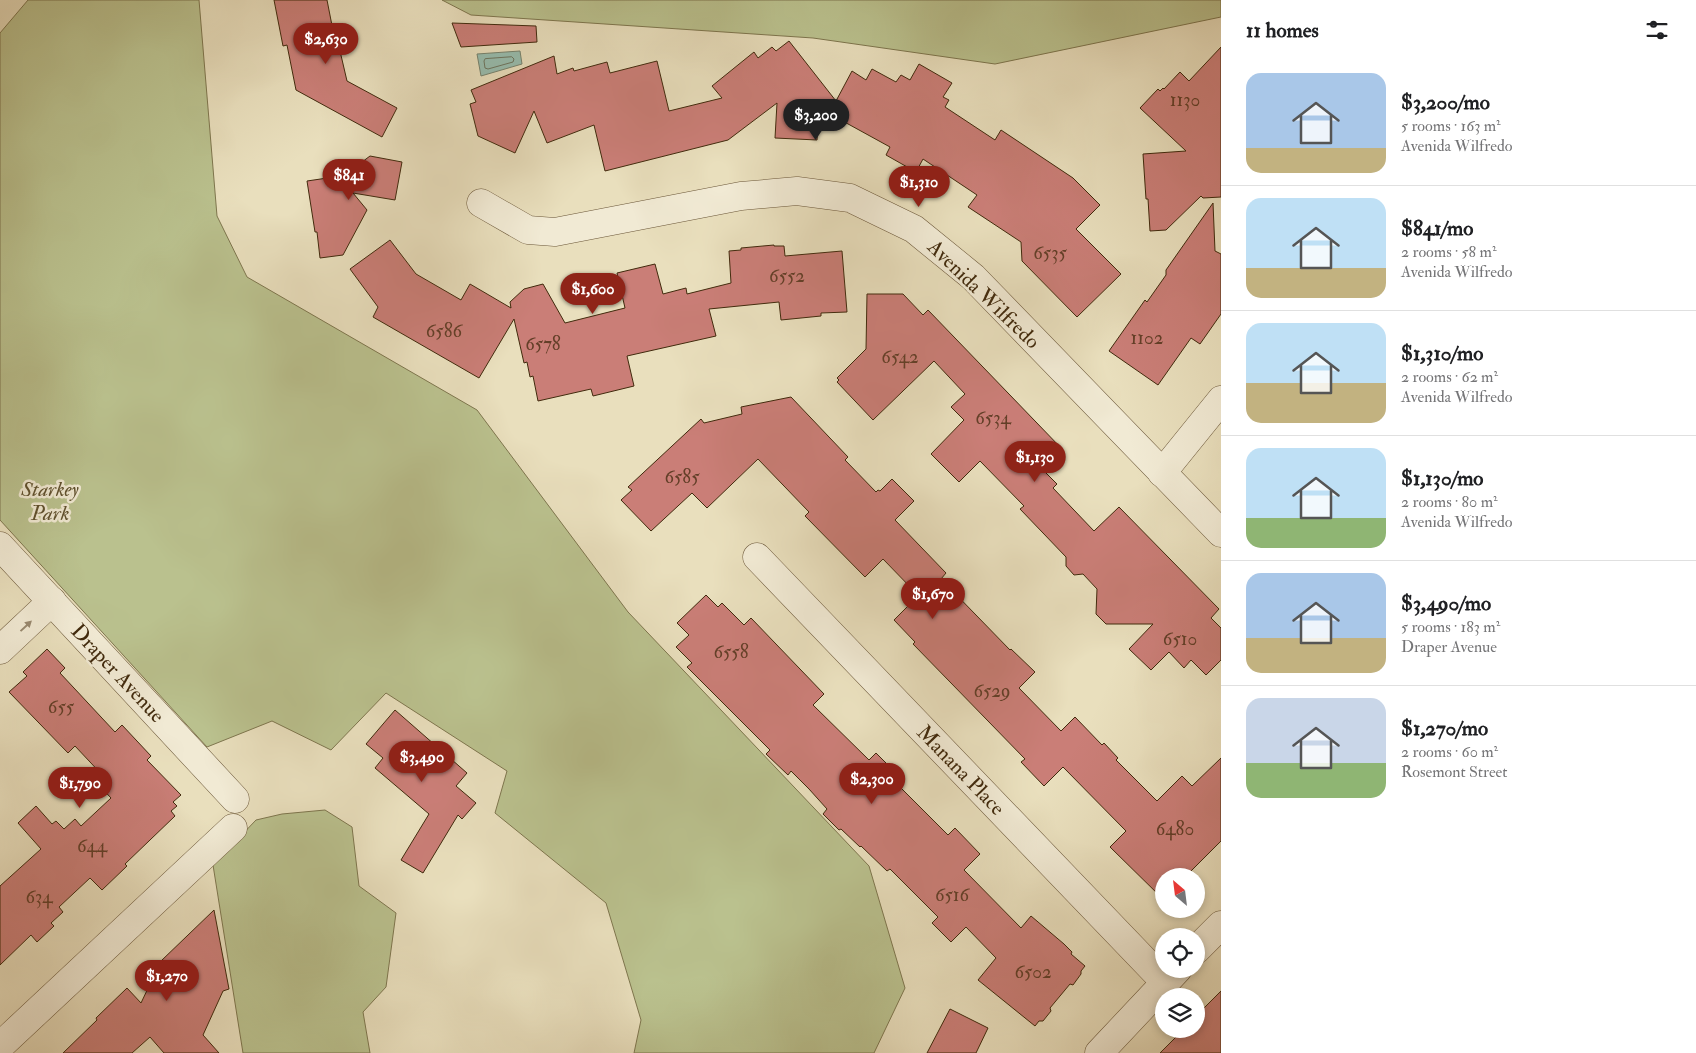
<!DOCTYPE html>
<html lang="en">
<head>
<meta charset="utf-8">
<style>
	:root { --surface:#fff; --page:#f6f6f6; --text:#202124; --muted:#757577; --line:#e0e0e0; --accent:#8f2418 }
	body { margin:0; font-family:"IM FELL Double Pica",serif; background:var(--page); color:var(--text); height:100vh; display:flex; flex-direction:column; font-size:19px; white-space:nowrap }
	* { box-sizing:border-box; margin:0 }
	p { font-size:16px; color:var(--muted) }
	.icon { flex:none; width:28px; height:28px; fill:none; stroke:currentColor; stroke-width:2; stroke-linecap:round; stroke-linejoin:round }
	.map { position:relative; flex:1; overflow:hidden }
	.drawer { display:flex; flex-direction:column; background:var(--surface); width:475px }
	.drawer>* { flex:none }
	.needle { width:32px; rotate:332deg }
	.buttons { position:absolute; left:1155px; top:868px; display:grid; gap:10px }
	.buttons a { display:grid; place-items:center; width:50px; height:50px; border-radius:50%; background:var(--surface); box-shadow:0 2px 8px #0003; font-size:25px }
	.price { position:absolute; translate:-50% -42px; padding:0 11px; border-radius:18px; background:var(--accent); color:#fff; font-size:16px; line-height:32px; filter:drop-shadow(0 1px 2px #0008) }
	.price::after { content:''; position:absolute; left:50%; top:30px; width:15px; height:11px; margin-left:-8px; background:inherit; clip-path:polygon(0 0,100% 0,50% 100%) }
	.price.on { background:#222; color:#fff }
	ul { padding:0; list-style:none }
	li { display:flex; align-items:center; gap:15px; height:125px; padding:0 25px }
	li+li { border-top:1px solid var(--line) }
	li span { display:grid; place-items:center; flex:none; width:140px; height:100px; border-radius:15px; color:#555 }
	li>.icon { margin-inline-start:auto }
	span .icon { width:60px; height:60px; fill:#fffc; stroke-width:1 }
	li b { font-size:21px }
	h2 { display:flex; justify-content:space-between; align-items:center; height:60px; padding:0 25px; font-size:21px }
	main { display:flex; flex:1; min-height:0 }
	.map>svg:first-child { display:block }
	.green { fill:#bac18e; stroke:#7e764e }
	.water { fill:#97bdaf; stroke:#75826e }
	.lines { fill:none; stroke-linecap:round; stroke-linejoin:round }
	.shore { stroke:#6c745e; stroke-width:1 }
	.building { fill:#ca7e77; stroke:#412a0d }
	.minor-casing { stroke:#6b5739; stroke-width:29 }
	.minor { stroke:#f1ead4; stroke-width:28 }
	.oneway { fill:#998a70 }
	.labels { text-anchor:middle; stroke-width:5; stroke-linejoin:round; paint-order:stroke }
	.number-label { font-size:19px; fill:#633f28 }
	.street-label { font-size:21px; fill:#412a0d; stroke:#f1ead4 }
	.park-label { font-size:21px; font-style:italic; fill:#5f502d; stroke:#f1ead4 }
</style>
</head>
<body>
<main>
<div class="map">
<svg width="1221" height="1053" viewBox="0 0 1221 1053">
	<rect width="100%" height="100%" fill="#e9dfbd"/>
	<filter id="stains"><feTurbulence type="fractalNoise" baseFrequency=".004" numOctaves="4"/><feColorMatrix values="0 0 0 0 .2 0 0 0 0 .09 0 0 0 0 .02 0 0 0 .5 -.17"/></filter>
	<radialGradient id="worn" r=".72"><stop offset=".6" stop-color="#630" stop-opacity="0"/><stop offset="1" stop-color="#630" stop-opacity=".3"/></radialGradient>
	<g class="green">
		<path d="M 28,0 L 199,0 L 217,216 L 247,277 L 477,410 L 628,612 L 869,866 L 905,988 L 874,1053 L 634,1053 L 641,1020 L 606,903 L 495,813 L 507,771 L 386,693 L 331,750 L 272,721 L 207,747 L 0,520 L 0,33 Z"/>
		<path d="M 442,0 L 1221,0 L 1221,17 L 995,64 L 813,38 L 471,15 Z"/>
		<path d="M 325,810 L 352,827 L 359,886 L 396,913 L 386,987 L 363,1012 L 370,1053 L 243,1053 L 213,865 L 256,820 L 282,814 Z"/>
	</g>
	<path class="water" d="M 520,51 L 522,64 L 481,76 L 477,54 Z"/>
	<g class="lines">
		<path class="shore" d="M 512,57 L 514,59 L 513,62 L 488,69 L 485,68 L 484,61 L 485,59 Z"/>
	</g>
	<g class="building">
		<path d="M 274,0 L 327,0 L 337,51 L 340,51 L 347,81 L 397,108 L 382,137 L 296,90 L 287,45 L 283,46 Z"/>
		<path d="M 452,23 L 536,26 L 537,42 L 461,47 Z"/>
		<path d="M 789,41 L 836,101 L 852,71 L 866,80 L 872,69 L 896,82 L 901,75 L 910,80 L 919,64 L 952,83 L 943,97 L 949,100 L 945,107 L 995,140 L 1001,130 L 1073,178 L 1100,205 L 1076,229 L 1121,274 L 1077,317 L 1022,261 L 1021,242 L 968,207 L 977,195 L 923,159 L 916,172 L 886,155 L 890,147 L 819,108 L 817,140 L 775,138 L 777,103 L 728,140 L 605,171 L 594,125 L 547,143 L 534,111 L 515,153 L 478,136 L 470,104 L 476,102 L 471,90 L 554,56 L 557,74 L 573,68 L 574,71 L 607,62 L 610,73 L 657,61 L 669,111 L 722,98 L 712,86 L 754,52 L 758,58 L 772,47 L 776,51 Z"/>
		<path d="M 1221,47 L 1221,197 L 1203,198 L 1201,196 L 1166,230 L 1150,231 L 1148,199 L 1146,199 L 1143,154 L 1186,151 L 1140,108 L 1158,89 L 1160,91 L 1163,88 L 1164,89 L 1180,72 L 1189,81 Z"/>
		<path d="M 370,156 L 402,162 L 395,200 L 353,193 L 367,210 L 343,255 L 320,258 L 317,232 L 315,232 L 307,181 L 341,176 L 342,178 L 341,170 L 354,168 Z"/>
		<path d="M 1213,203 L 1215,251 L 1221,254 L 1221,314 L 1200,344 L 1191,338 L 1158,385 L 1109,351 L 1145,300 L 1147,302 L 1166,275 L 1166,270 Z"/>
		<path d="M 390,240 L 416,274 L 461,300 L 470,284 L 511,308 L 510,302 L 524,289 L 543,284 L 565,323 L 625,308 L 617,273 L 655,264 L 663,294 L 686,288 L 687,294 L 731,283 L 729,251 L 741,250 L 741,248 L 774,245 L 774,246 L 784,246 L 785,256 L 842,251 L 847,312 L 821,313 L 821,316 L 781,320 L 779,302 L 709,309 L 716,336 L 627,356 L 634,386 L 593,396 L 591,389 L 538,401 L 533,376 L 530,377 L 527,362 L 524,363 L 514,319 L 479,378 L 373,317 L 378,307 L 350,269 Z"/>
		<path d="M 867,294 L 903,294 L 923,315 L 928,310 L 1062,449 L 1042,469 L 1057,484 L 1053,488 L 1094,531 L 1119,507 L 1219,609 L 1211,618 L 1221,628 L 1221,660 L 1206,675 L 1191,660 L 1184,668 L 1169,652 L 1151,670 L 1129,649 L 1153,624 L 1106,624 L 1096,614 L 1097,589 L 1083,574 L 1074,575 L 1066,566 L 1066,557 L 1020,509 L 1024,506 L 980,461 L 959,482 L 931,454 L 964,420 L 951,407 L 965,394 L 934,361 L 873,420 L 837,382 L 839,380 L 837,378 L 866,349 Z"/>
		<path d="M 791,397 L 848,457 L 845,460 L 876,492 L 878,490 L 880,491 L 892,479 L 914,501 L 895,520 L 946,573 L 941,579 L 1010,650 L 1011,649 L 1035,672 L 1019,688 L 1061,731 L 1075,717 L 1102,745 L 1104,743 L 1118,758 L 1116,760 L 1157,801 L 1182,776 L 1192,786 L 1221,758 L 1221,841 L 1186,876 L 1164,876 L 1164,900 L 1110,847 L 1126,831 L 1063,767 L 1044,786 L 1021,762 L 1025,759 L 913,644 L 915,642 L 894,620 L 908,606 L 905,603 L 915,592 L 883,559 L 865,577 L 805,516 L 809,512 L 758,459 L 707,508 L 692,493 L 651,531 L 621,500 L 632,490 L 628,487 L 701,419 L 704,423 L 742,414 L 741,407 Z"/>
		<path d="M 706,595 L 718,607 L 722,603 L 744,625 L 751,618 L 824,694 L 813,705 L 869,760 L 876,753 L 899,776 L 894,781 L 948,835 L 955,828 L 980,854 L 964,870 L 1021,928 L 1031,916 L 1064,944 L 1072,952 L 1071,954 L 1085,966 L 1081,971 L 1081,974 L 1073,985 L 1070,984 L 1050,1008 L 1051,1011 L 1043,1021 L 1039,1021 L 1035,1026 L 978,980 L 996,958 L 966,927 L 951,942 L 932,923 L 938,917 L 890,869 L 887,871 L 861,846 L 860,847 L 841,829 L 839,830 L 823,814 L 827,809 L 809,789 L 791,771 L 788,775 L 766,754 L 770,750 L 687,667 L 692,663 L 676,647 L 689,635 L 677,623 Z"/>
		<path d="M 47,649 L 65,668 L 60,673 L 115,732 L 122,725 L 151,756 L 147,760 L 181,795 L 173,802 L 177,806 L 171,811 L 175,816 L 125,864 L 127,866 L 102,890 L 90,878 L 59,907 L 63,912 L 51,923 L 54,926 L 37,942 L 31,935 L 0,965 L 0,886 L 41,849 L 18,823 L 36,806 L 52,824 L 56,821 L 64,829 L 75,819 L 81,826 L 111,798 L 95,781 L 104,781 L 105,778 L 75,746 L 68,753 L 9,692 L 27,676 L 23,672 Z"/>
		<path d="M 395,710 L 467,773 L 456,786 L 476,803 L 462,819 L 458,815 L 423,873 L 401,860 L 429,814 L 375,768 L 383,758 L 366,744 Z"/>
		<path d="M 214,910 L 229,989 L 223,991 L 203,1035 L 219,1053 L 164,1053 L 150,1037 L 132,1053 L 63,1053 L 97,1020 L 96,1018 L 127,988 L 141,1003 L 161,961 Z"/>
		<path d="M 1221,991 L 1221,1053 L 1160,1053 L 1184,1029 L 1196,1029 L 1196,1016 Z"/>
		<path d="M 950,1009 L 988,1028 L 976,1053 L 927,1053 Z"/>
	</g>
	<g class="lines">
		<g class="minor-casing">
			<g id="minor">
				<path d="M 481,203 L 528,230 L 555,232 L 741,196 L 797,191 L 850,198 L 914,229 L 973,277 L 1221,533"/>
				<path d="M 1162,473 L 1221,400"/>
				<path d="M 0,546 L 235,799"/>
				<path d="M 757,557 L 1165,982"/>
				<path d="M 0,650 L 52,601"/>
				<path d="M 1196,950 L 1221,925"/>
				<path d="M 0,1046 L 233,828"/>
				<path d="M 1099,1053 L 1178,969"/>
			</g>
		</g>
		<use href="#minor" class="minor"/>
	</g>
	<defs><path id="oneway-solid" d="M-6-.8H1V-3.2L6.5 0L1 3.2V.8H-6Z" transform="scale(1.25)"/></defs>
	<use class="oneway" href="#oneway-solid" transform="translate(26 626) rotate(-43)"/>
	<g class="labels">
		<g class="number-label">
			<text x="1185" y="106">1130</text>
			<text x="1050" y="259">6535</text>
			<text x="787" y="282">6552</text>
			<text x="444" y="337">6586</text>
			<text x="1147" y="344">1102</text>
			<text x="543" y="350">6578</text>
			<text x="900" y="363">6542</text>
			<text x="993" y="424">6534</text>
			<text x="682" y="483">6585</text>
			<text x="1180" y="645">6510</text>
			<text x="731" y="658">6558</text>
			<text x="992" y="697">6529</text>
			<text x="61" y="713">655</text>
			<text x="1175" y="835">6480</text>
			<text x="92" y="852">644</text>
			<text x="952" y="901">6516</text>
			<text x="39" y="903">634</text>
			<text x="1033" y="978">6502</text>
		</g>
		<g class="street-label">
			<text transform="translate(984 294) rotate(44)" y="7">Avenida Wilfredo</text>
			<text transform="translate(118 673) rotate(47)" y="7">Draper Avenue</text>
			<text transform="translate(961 770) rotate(46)" y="7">Manana Place</text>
		</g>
		<g class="park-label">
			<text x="50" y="496">Starkey<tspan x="50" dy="24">Park</tspan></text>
		</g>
	</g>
	<rect width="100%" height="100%" filter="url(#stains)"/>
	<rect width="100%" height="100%" fill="url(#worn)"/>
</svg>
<div class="buttons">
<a><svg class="needle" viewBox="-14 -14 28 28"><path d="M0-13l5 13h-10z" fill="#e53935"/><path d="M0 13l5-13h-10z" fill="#757577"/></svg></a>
<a><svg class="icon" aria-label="locate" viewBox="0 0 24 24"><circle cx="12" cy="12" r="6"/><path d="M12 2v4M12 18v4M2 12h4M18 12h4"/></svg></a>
<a><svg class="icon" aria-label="layers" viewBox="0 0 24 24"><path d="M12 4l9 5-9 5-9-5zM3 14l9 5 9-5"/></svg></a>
</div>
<b class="price" style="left:326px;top:65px">$2,630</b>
<b class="price on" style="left:816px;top:141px">$3,200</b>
<b class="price" style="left:349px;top:201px">$841</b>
<b class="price" style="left:919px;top:208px">$1,310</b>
<b class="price" style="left:593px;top:315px">$1,600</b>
<b class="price" style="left:1035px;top:483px">$1,130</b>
<b class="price" style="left:933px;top:620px">$1,670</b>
<b class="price" style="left:422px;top:783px">$3,490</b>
<b class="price" style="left:872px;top:805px">$2,300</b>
<b class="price" style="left:80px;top:809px">$1,790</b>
<b class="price" style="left:167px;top:1002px">$1,270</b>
</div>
<section class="drawer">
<h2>11 homes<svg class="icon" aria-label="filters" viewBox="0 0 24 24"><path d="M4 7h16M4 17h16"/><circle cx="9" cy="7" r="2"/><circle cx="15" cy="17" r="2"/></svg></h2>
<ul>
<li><span style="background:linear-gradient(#a9c7e8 75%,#c2b280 0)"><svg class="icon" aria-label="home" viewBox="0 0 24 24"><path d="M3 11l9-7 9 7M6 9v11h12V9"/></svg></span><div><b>$3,200/mo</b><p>5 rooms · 163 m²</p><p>Avenida Wilfredo</p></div></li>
<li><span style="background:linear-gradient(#bfe0f5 70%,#c2b280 0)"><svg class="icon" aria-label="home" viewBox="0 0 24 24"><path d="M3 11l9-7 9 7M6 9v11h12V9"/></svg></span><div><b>$841/mo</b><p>2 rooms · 58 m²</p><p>Avenida Wilfredo</p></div></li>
<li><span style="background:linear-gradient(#bfe0f5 60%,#c2b280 0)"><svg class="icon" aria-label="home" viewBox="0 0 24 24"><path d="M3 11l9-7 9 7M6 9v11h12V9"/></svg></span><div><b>$1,310/mo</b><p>2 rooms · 62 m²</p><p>Avenida Wilfredo</p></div></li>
<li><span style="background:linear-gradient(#bfe0f5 70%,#8fb573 0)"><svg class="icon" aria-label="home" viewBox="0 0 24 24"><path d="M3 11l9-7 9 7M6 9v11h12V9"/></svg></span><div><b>$1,130/mo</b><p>2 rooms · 80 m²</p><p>Avenida Wilfredo</p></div></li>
<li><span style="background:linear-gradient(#a9c7e8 65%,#c2b280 0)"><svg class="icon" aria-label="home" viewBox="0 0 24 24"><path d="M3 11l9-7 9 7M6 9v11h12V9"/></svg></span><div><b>$3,490/mo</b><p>5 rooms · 183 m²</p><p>Draper Avenue</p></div></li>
<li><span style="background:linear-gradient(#c9d6e8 65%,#8fb573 0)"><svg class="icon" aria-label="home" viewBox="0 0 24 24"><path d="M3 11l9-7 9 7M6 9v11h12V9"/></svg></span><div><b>$1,270/mo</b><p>2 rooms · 60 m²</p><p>Rosemont Street</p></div></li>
</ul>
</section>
</main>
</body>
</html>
